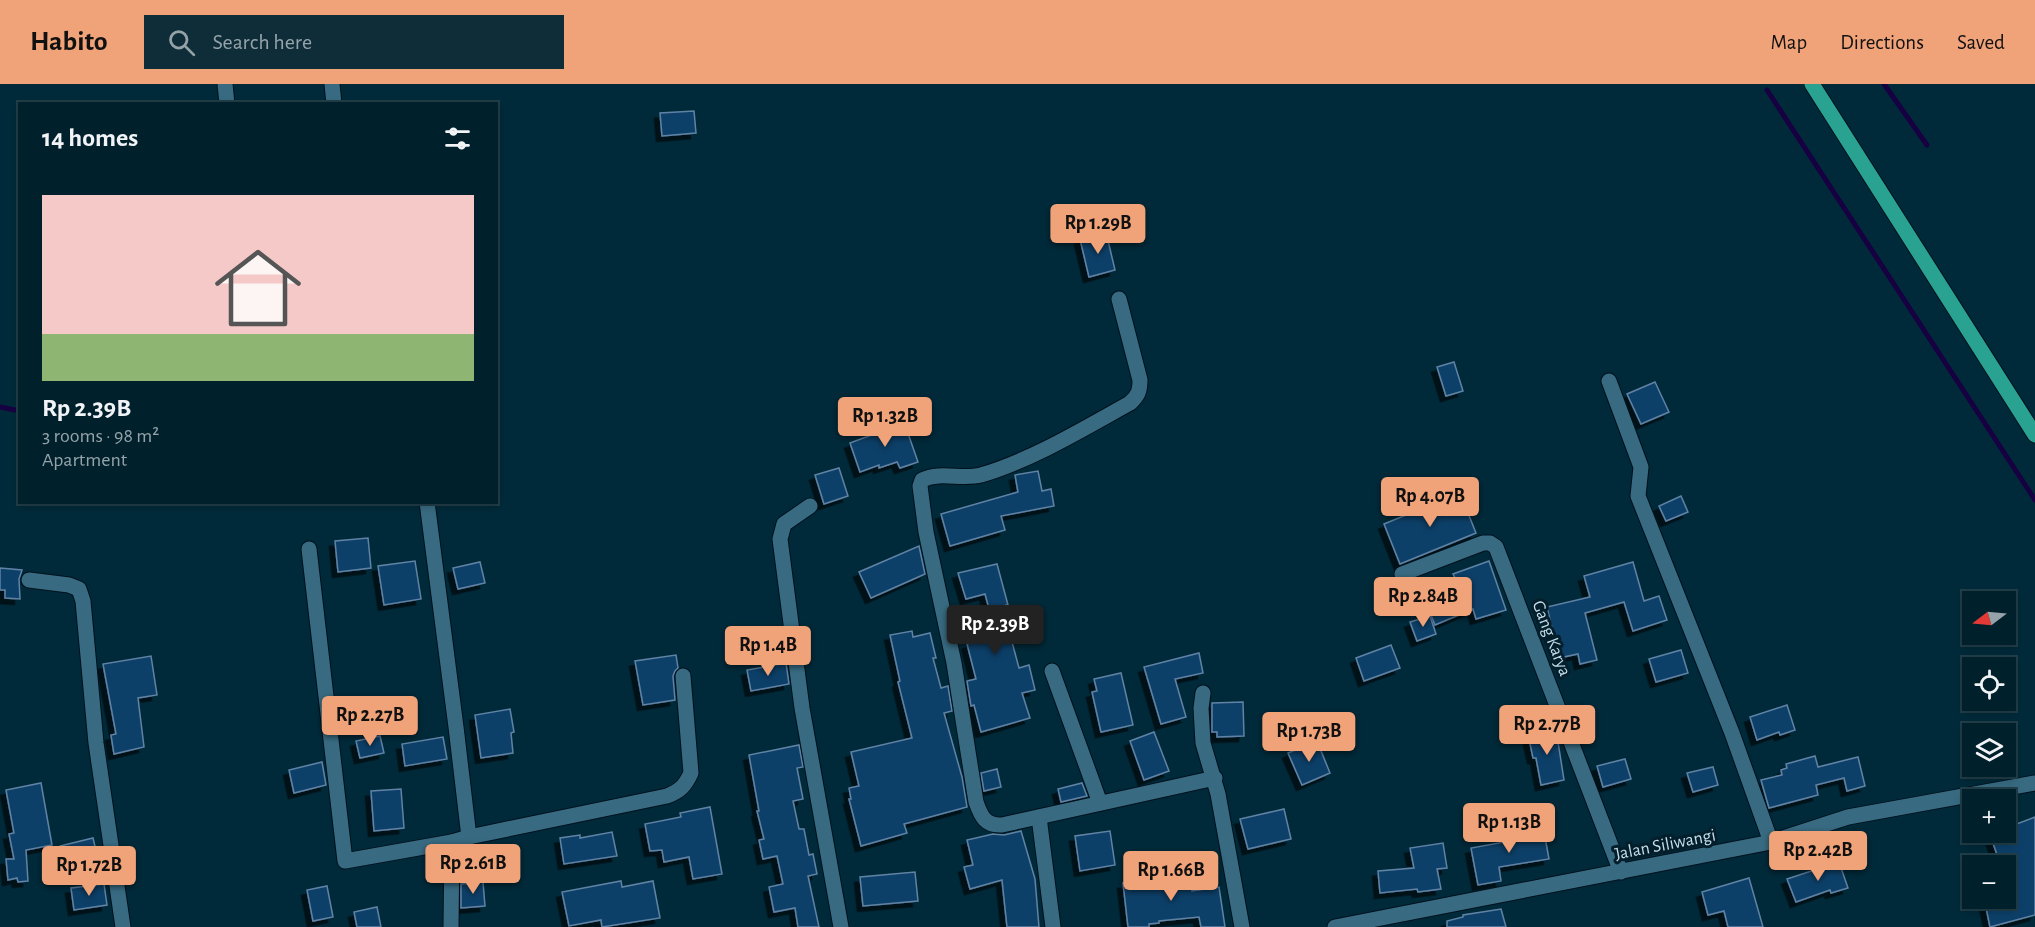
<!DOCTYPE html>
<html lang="en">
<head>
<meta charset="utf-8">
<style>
	:root { --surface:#00202c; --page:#0e2d38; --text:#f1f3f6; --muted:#95a3a9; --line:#223e48; --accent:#f0a278 }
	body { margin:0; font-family:"Alegreya Sans",sans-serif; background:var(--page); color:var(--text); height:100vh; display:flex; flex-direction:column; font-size:22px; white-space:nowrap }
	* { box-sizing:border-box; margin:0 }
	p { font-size:20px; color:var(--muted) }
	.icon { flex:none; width:33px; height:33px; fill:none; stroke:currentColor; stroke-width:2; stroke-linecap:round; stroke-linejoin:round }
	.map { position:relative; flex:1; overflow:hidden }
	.sheet { position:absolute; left:18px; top:18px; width:480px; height:402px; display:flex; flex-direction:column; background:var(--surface); border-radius:0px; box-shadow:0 3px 9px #0003,0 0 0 2px var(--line) }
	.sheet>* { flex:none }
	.needle { width:39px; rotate:254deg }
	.tools { position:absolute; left:1962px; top:507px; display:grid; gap:12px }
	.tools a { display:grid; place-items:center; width:54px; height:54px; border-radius:0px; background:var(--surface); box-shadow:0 3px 9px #0003,0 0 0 2px var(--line); font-size:30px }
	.price { position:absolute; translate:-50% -51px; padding:0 14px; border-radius:6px; background:var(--accent); color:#111; font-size:20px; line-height:39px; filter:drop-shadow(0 2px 3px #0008) }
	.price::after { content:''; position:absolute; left:50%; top:36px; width:18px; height:14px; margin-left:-9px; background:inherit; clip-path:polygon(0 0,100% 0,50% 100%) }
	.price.active { background:#222; color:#fff }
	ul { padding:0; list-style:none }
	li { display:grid; align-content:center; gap:12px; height:318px; padding:0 24px }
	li+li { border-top:2px solid var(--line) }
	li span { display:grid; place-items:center; height:186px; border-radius:0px; color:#555 }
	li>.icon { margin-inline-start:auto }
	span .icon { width:108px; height:108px; fill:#fffc; stroke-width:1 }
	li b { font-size:26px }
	h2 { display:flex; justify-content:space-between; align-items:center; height:72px; padding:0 24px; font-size:26px }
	header { display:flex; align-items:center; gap:36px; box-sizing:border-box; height:84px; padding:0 30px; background:var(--accent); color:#111 }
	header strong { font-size:28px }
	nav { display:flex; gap:33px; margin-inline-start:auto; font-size:21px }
	.search { width:420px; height:54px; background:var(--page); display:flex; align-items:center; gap:15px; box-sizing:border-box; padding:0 21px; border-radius:0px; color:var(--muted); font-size:22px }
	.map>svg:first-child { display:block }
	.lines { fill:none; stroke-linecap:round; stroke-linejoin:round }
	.stream { stroke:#170042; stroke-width:5 }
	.building { fill:#104069; stroke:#6083a5; stroke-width:1.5; filter:url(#shadow) }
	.minor-casing { stroke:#00111c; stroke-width:17 }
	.major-casing { stroke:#00111c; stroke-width:17 }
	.minor { stroke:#386b82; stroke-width:15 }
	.major { stroke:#29a291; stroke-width:15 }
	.labels { text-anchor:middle; stroke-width:6; stroke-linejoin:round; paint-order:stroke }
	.street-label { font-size:18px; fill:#c4deeb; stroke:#041f2b }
</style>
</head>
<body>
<header>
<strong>Habito</strong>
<div class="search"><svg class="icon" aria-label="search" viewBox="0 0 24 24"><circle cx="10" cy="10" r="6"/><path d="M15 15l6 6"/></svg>Search here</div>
<nav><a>Map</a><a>Directions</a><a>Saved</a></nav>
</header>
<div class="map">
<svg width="2035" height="843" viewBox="0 0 2035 843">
	<defs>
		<filter id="shadow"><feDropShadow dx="-5.5" dy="5.5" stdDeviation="0" flood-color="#0009"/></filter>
	</defs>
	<rect width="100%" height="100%" fill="#002a3a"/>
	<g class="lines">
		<g class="stream">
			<path d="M 1884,0 L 1927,61"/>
			<path d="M 1767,6 L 2035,416"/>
			<path d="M 0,323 L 20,327"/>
		</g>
	</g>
	<g class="building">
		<path d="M 694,27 L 696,49 L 662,52 L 660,29 Z"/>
		<path d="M 1106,148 L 1115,186 L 1089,193 L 1080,155 Z"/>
		<path d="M 1454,278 L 1463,307 L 1446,312 L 1437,283 Z"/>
		<path d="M 1655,298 L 1669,328 L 1641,340 L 1627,310 Z"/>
		<path d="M 903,335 L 918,378 L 900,384 L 897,378 L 879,384 L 879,381 L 860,388 L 850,359 L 885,346 L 884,342 Z"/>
		<path d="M 839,384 L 848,412 L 824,420 L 815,391 Z"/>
		<path d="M 1038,387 L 1042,407 L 1051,405 L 1054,422 L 1001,432 L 1005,446 L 950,462 L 941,430 L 1018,408 L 1015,391 Z"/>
		<path d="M 1460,409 L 1476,449 L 1400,480 L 1384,440 L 1406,431 L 1404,426 L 1422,419 L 1424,423 Z"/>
		<path d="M 1681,412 L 1688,428 L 1666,437 L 1659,422 Z"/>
		<path d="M 368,454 L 371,484 L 338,488 L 335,457 Z"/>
		<path d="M 919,462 L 925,490 L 871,514 L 859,488 Z"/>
		<path d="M 415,477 L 421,515 L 384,521 L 378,482 Z"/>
		<path d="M 1489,477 L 1506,526 L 1476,535 L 1473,525 L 1435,541 L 1422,508 L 1455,494 L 1453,490 Z"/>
		<path d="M 480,478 L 485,499 L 458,505 L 453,484 Z"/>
		<path d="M 1633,478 L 1644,517 L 1659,512 L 1667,536 L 1633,547 L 1624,518 L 1585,529 L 1597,576 L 1580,580 L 1578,570 L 1559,574 L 1547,523 L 1590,513 L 1584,492 Z"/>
		<path d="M 997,480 L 1008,521 L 1006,521 L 1015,557 L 1012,558 L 1019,584 L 1029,581 L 1035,606 L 1022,609 L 1030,634 L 981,648 L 974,621 L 971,622 L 967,597 L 976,595 L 967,560 L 978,556 L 973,541 L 992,536 L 985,510 L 966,515 L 958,489 Z"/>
		<path d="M 0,484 L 22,486 L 19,495 L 20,515 L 5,514 L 5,506 L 0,506 Z"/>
		<path d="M 1430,532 L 1436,550 L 1417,557 L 1410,538 Z"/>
		<path d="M 912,547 L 913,553 L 930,549 L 936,574 L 933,574 L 941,604 L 948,602 L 952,627 L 944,629 L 962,693 L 967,723 L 904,740 L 907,749 L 861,762 L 849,715 L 851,715 L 849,704 L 859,702 L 851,668 L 912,654 L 898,598 L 900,597 L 890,551 Z"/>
		<path d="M 1391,561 L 1400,584 L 1364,597 L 1356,574 Z"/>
		<path d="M 1681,566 L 1688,589 L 1656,598 L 1649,575 Z"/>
		<path d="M 1199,569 L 1203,589 L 1175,595 L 1186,633 L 1161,640 L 1144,583 Z"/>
		<path d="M 676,571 L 678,584 L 675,587 L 673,592 L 675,616 L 643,621 L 635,577 Z"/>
		<path d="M 151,572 L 157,611 L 138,614 L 144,663 L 114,670 L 111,651 L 116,650 L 103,580 Z"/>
		<path d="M 786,579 L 789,600 L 751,607 L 747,586 Z"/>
		<path d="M 1121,589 L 1133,641 L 1101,648 L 1092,608 L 1097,607 L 1094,595 Z"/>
		<path d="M 1243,618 L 1244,652 L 1217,653 L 1217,648 L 1212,648 L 1212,619 Z"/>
		<path d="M 1787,621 L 1795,646 L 1780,651 L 1779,648 L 1757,656 L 1750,633 Z"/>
		<path d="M 510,625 L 514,648 L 511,649 L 513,669 L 481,674 L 475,631 Z"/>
		<path d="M 1556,645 L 1564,696 L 1541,701 L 1536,674 L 1533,674 L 1528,650 Z"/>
		<path d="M 1154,648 L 1169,687 L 1144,696 L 1130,657 Z"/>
		<path d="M 380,652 L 384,669 L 360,674 L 356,657 Z"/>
		<path d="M 443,653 L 447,675 L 405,682 L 402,660 Z"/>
		<path d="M 1317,657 L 1330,689 L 1302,701 L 1288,669 Z"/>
		<path d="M 799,661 L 803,683 L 797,684 L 803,715 L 793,717 L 799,745 L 804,745 L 809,771 L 813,770 L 817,790 L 808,792 L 819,843 L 798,843 L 795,824 L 774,828 L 769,803 L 783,800 L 777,772 L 763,775 L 759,756 L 764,755 L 757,727 L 759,727 L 749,671 Z"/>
		<path d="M 1815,672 L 1818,683 L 1858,673 L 1865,702 L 1847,707 L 1844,694 L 1816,701 L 1818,711 L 1769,724 L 1761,696 L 1782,691 L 1781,686 L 1787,684 L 1786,680 Z"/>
		<path d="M 1625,675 L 1631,695 L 1603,703 L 1597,682 Z"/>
		<path d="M 322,678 L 326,701 L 294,709 L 289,686 Z"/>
		<path d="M 1713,683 L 1718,701 L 1693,708 L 1687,689 Z"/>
		<path d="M 997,685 L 1001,703 L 984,707 L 981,689 Z"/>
		<path d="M 41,699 L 52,761 L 26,766 L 28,797 L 18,798 L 17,794 L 8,796 L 6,775 L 14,775 L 9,750 L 14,749 L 6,706 Z"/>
		<path d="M 1082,699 L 1087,712 L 1061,718 L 1058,705 Z"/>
		<path d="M 401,705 L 404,744 L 374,747 L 371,707 Z"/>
		<path d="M 710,723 L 722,790 L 693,795 L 689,773 L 664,778 L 662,766 L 650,767 L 645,740 L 681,733 L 680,729 Z"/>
		<path d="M 1284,725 L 1291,755 L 1248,765 L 1240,735 Z"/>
		<path d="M 2035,733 L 2035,831 L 1990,843 L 1984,814 L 2006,814 L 2006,782 L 2001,782 L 1989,748 L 2006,748 L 2006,744 Z"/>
		<path d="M 1543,742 L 1549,775 L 1499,783 L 1501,797 L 1478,801 L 1471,764 L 1516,756 L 1515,746 Z"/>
		<path d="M 1021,747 L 1035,795 L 1039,843 L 1007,843 L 1002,796 L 970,805 L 964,783 L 973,781 L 967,756 L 993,750 L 1004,751 Z"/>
		<path d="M 1110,747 L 1115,781 L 1080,787 L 1075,752 Z"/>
		<path d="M 612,748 L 617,772 L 564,780 L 560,754 L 580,751 L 580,754 Z"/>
		<path d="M 93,754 L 98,775 L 65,783 L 60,762 Z"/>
		<path d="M 1443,759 L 1447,784 L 1437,785 L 1441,805 L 1418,808 L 1417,805 L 1380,809 L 1378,787 L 1414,784 L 1410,764 Z"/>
		<path d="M 1839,778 L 1848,804 L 1831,809 L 1830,806 L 1796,818 L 1787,795 Z"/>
		<path d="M 915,788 L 918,817 L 863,822 L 860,793 Z"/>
		<path d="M 1190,790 L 1192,807 L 1219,803 L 1225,843 L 1201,843 L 1199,833 L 1159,837 L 1159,839 L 1149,840 L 1149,843 L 1128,843 L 1123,799 Z"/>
		<path d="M 1749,794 L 1763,843 L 1728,843 L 1724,827 L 1708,831 L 1702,808 Z"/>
		<path d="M 621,797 L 622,803 L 653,797 L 660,834 L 602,843 L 601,836 L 569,842 L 562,808 Z"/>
		<path d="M 483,798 L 485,822 L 461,824 L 461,800 Z"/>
		<path d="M 104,800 L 107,821 L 74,826 L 71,804 Z"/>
		<path d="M 327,802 L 333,833 L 313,837 L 307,806 Z"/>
		<path d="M 377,823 L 381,843 L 357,843 L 354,828 Z"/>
		<path d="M 1501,825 L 1506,843 L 1447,843 L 1447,837 L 1463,833 L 1463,831 Z"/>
	</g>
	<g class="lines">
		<g class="minor-casing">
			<g id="minor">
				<path d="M 225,0 L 227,20"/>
				<path d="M 332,0 L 334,20"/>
				<path d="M 1119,215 L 1140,296 C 1140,307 1138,312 1130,319 C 1083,345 1032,376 981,391 C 961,396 941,387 922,396 L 920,402 L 926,448 L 954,579 L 976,718 C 981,732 985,742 1002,741 L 1215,694"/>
				<path d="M 1609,297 L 1641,383 L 1638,412 L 1732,649 L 1771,758"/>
				<path d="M 427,418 L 456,643 L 469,753"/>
				<path d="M 810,422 L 784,440 L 780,455 L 802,624 L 841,843"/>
				<path d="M 309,465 L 345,777 L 452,758 L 469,753 L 667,712 C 680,707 685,702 691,689 L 683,592"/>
				<path d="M 1402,490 L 1483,459 L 1490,459 L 1496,463 L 1621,788"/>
				<path d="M 29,496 L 69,501 L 79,505 L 83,517 L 96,659 L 123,843"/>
				<path d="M 1052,587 L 1100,719"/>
				<path d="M 1203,609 L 1201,624 L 1203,659 L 1218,710 L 1242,843"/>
				<path d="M 1039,733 L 1053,843"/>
				<path d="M 451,843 L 452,758"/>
				<path d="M 1335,843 L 1771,758 L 1848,733 L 2035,699"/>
			</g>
		</g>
		<g class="major-casing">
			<path id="major" d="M 1812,0 L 2035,351"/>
		</g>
		<use href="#minor" class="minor"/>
		<use href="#major" class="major"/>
	</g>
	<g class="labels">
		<g class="street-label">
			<text transform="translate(1552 554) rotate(69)" y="6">Gang Karya</text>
			<text transform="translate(1665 760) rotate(-11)" y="6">Jalan Siliwangi</text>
		</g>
	</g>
</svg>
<div class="tools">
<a><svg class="needle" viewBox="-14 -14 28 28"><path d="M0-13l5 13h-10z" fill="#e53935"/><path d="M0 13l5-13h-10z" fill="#95a3a9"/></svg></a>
<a><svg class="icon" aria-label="locate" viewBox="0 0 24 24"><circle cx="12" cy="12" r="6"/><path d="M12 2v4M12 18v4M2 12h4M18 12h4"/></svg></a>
<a><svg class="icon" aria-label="layers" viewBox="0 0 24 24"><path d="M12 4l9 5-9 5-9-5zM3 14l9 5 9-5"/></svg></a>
<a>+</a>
<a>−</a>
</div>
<b class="price" style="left:1098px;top:171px">Rp 1.29B</b>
<b class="price" style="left:885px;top:364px">Rp 1.32B</b>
<b class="price" style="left:1430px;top:444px">Rp 4.07B</b>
<b class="price" style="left:1423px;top:544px">Rp 2.84B</b>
<b class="price active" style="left:995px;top:572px">Rp 2.39B</b>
<b class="price" style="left:768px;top:593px">Rp 1.4B</b>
<b class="price" style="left:370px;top:663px">Rp 2.27B</b>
<b class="price" style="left:1547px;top:672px">Rp 2.77B</b>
<b class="price" style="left:1309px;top:679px">Rp 1.73B</b>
<b class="price" style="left:1509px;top:770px">Rp 1.13B</b>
<b class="price" style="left:1818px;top:798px">Rp 2.42B</b>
<b class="price" style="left:473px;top:811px">Rp 2.61B</b>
<b class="price" style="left:89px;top:813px">Rp 1.72B</b>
<b class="price" style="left:1171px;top:818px">Rp 1.66B</b>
<section class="sheet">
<h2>14 homes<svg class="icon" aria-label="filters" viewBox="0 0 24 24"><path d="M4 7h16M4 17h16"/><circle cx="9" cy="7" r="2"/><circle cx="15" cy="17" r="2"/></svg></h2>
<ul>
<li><span style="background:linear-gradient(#f6c9c9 75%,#8fb573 0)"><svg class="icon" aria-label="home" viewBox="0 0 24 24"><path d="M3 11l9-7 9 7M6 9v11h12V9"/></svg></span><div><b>Rp 2.39B</b><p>3 rooms · 98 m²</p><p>Apartment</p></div></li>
</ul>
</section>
</div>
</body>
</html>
